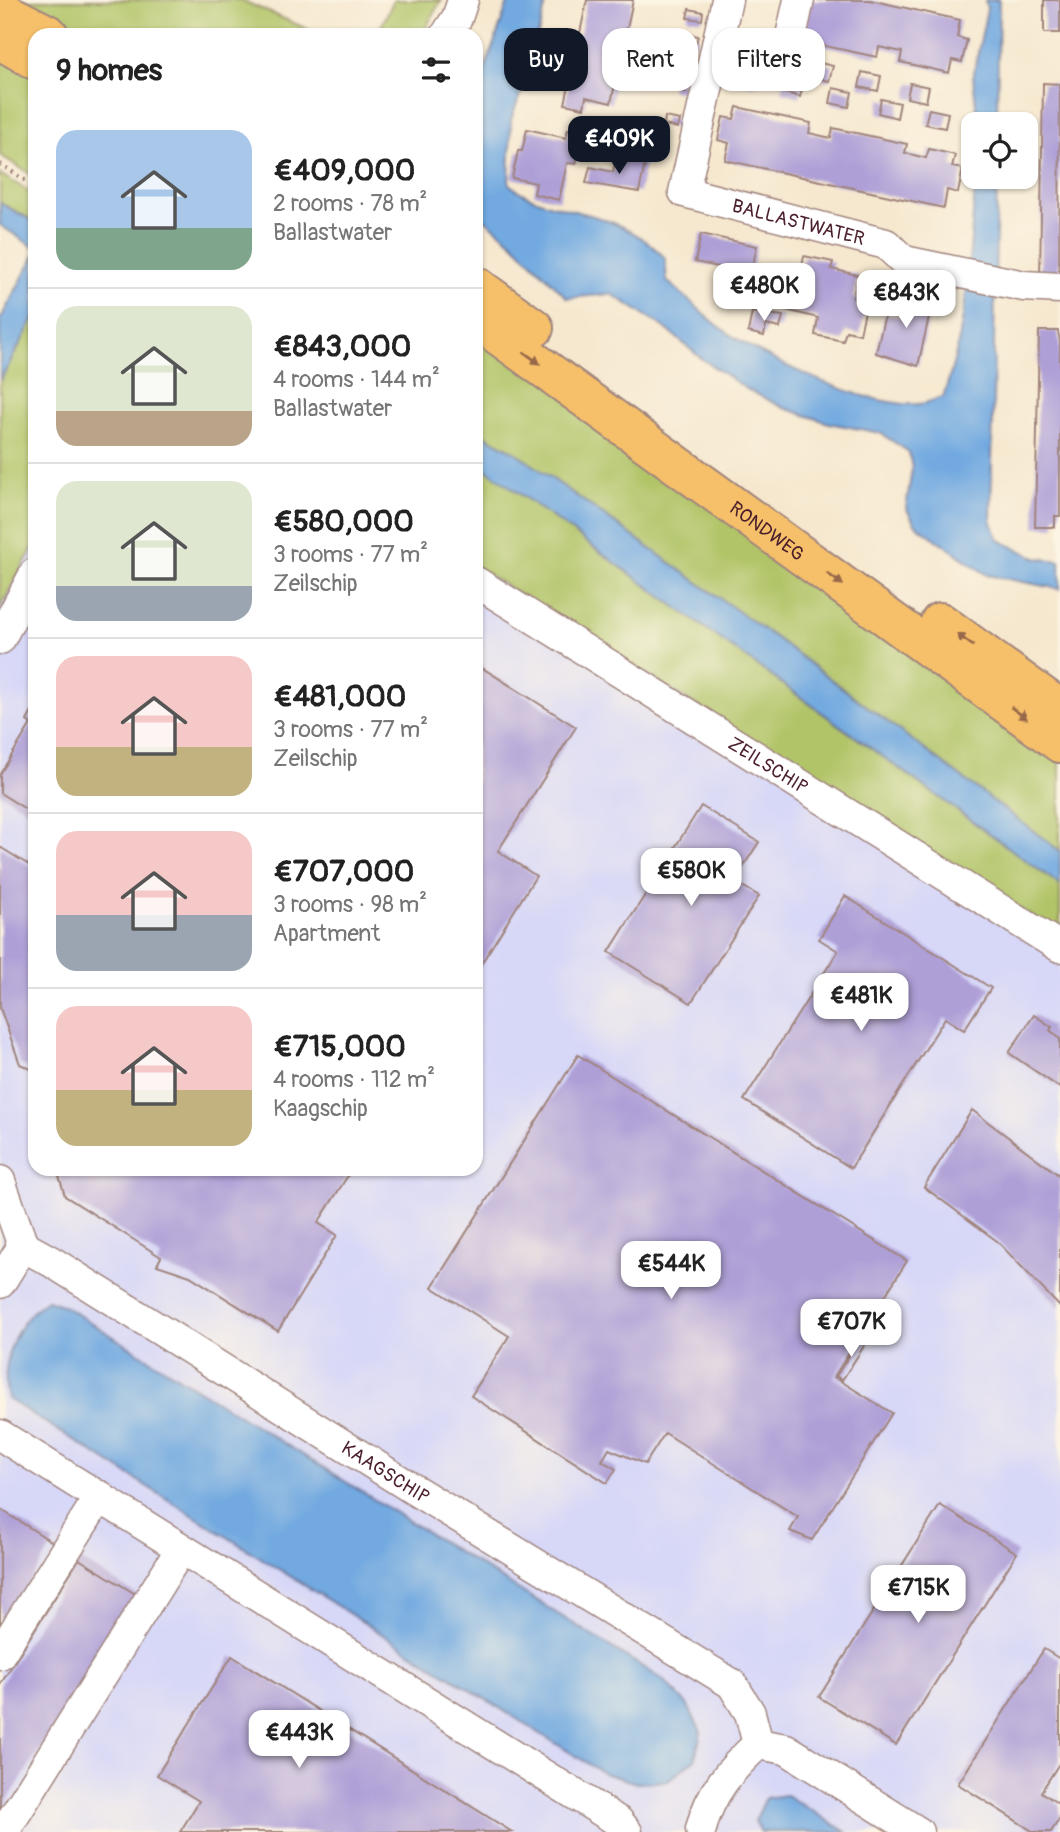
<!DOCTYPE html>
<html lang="en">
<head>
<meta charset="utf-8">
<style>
	:root { --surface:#fff; --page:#f2f2f2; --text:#222; --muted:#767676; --line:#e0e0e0; --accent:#111827 }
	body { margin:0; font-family:Pangolin,sans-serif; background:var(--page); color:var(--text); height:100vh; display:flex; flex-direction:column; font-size:26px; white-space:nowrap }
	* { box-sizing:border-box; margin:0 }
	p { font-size:23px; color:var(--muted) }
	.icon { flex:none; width:38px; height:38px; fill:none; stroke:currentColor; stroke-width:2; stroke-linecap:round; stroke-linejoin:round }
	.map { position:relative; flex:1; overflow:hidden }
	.details { position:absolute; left:28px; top:28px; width:455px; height:1148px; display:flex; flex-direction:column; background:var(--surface); border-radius:21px; box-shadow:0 2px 5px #0004 }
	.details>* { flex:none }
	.guide { position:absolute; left:504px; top:28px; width:450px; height:63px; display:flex; gap:14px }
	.buttons { position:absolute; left:961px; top:112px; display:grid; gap:14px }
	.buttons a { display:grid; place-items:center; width:77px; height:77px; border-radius:14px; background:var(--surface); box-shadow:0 2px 5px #0004; font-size:35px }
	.price { position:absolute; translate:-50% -60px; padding:0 16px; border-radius:14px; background:#fff; color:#222; font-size:23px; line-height:46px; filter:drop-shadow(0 2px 4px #0008) }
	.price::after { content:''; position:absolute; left:50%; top:42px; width:21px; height:16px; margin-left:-10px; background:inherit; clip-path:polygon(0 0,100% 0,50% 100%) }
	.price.on { background:var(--accent); color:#fff }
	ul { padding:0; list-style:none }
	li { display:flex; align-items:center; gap:21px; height:175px; padding:0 28px }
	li+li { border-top:2px solid var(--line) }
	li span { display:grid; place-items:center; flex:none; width:196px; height:140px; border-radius:21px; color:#555 }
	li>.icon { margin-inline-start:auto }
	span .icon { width:84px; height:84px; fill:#fffc; stroke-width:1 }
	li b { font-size:30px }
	h2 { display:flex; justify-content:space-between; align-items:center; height:84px; padding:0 28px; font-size:30px }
	.chip { padding:0 24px; border-radius:21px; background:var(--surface); box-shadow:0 2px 5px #0004; font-size:24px; line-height:63px }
	.chip.on { background:var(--accent); color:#fff }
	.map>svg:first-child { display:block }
	.built { fill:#d7d7f8 }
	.green { fill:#b1c467; stroke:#7e7249; stroke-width:2 }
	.water { fill:#71a9e0; stroke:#5e6486; stroke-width:2 }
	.building { fill:#ae9fd7 }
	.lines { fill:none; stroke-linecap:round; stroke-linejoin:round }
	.minor-casing { stroke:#a0847d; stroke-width:33 }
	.major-casing { stroke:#a0847d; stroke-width:42 }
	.path { stroke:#a0847d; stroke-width:4.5; stroke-dasharray:2 5; stroke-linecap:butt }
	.minor { stroke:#fff; stroke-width:30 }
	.major { stroke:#f6c06b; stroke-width:38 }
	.oneway { fill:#976748 }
	.labels { text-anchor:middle; stroke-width:5; stroke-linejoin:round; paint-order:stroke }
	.street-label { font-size:19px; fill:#4a1f2b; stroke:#fcf5e5 }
</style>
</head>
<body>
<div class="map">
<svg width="1060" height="1832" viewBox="0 0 1060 1832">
	<rect width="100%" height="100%" fill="#fcf5e5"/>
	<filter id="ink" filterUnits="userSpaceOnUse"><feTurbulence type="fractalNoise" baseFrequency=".0143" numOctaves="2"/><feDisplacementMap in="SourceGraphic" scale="14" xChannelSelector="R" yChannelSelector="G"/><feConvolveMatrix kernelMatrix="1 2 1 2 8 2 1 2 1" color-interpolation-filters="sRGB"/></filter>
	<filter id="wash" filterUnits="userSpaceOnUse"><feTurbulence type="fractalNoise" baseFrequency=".00686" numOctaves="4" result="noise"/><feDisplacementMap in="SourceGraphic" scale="28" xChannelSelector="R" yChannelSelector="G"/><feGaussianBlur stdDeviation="1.57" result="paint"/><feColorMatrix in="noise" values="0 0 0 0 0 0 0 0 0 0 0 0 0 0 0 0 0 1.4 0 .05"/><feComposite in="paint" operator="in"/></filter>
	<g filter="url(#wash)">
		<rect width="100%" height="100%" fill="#f6e8cf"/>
		<path class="built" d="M 476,441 L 1060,901 L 1060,1832 L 0,1832 L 0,510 L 35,443 L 35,1169 L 476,1169 Z"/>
		<g class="green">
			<path d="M 1,0 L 241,0 L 321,35 L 72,35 Z"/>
			<path d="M 394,0 L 441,0 L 422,35 L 377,35 Z"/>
			<path d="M 0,50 L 35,71 L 35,177 L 0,155 Z"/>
			<path d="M 0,174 L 35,195 L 35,222 L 0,203 Z"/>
			<path d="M 35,316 L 35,544 L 0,608 L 0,381 Z"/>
			<path d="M 476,327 L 1060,749 L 1060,851 L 777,639 L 515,452 L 476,431 Z"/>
			<path d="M 476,462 L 1060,885 L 1060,934 L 476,567 Z"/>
		</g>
		<g class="water">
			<path d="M 509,0 L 547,0 L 528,73 L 511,120 L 509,184 C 532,203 562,207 590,215 C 619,223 645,237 665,258 L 667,281 C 690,300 712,324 737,339 C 779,365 868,407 918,404 C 926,404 935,399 943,397 C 969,326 969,251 976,177 L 997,177 L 991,520 L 999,540 L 1036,558 L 1060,561 L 1060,589 L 987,575 L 916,525 L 906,508 L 912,469 L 909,452 L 880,433 L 829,423 L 784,408 L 748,390 L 702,359 L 664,327 L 611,294 L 567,298 L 512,242 L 476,212 L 476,95 Z"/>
			<path d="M 985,0 L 999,0 L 997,124 L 978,124 L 973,77 L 987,9 Z"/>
			<path d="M 0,203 L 35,222 L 35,248 L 0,225 Z"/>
			<path d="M 35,254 L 35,316 L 0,381 L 0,320 Z"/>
			<path d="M 476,431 L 515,452 L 777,639 L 1060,851 L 1060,885 L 476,462 Z"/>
			<path d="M 47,1300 L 64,1306 L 662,1679 L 687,1704 L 701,1732 L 695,1759 L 668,1781 L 637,1783 L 603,1773 L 8,1399 C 0,1360 14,1323 47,1300 Z"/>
			<path d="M 786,1795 L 846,1832 L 761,1832 L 755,1821 L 766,1798 Z"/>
		</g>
		<g id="blocks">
			<g class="building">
				<path d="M 587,0 L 633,0 L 611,103 L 586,97 L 584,108 L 565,104 Z"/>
				<path d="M 811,0 L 870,0 L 960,20 L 957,37 L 967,40 L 962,62 L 952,60 L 949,73 L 900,62 L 902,52 L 879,47 L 877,57 L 802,41 Z"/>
				<rect x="1044" y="0" width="16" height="33"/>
				<path d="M 689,9 L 703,12 L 702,20 L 687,18 Z"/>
				<path d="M 684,33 L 698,36 L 696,44 L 682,42 Z"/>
				<path d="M 679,57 L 693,60 L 691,68 L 677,65 Z"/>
				<path d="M 816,62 L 833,66 L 829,81 L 813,77 Z"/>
				<path d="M 746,69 L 756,71 L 753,86 L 743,84 Z"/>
				<path d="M 862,72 L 881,76 L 878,91 L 859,87 Z"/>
				<path d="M 785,78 L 804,82 L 800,97 L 782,92 Z"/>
				<path d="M 673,81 L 687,84 L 686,92 L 671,90 Z"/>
				<path d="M 910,83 L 929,87 L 926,102 L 907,98 Z"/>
				<path d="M 1043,83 L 1060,84 L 1059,280 L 1040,280 Z"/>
				<path d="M 833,88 L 852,92 L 849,107 L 830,103 Z"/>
				<path d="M 881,99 L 900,103 L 897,118 L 878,113 Z"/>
				<path d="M 737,107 L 811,123 L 809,133 L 831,138 L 833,128 L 907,144 L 905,153 L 926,158 L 929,149 L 955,155 L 952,167 L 963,169 L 958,193 L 947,190 L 944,208 L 725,160 L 729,143 L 718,140 L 723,117 L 734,119 Z"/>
				<path d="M 929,109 L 948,113 L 945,128 L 925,124 Z"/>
				<path d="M 665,117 L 680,120 L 678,128 L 664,125 Z"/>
				<path d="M 527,129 L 566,138 L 568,129 L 583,133 L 576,164 L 567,163 L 559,200 L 534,194 L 536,183 L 512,178 L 518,151 L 522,151 Z"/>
				<path d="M 616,158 L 645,164 L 639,192 L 586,183 L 590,167 L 613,172 Z"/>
				<path d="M 701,234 L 757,246 L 751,274 L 695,262 Z"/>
				<path d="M 804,256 L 833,262 L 831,269 L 858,275 L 853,298 L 867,302 L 860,334 L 846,331 L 843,341 L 815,335 L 818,318 L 778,308 L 785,277 L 799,280 Z"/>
				<path d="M 904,293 L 933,299 L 918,366 L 876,353 L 885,314 L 899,317 Z"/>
				<path d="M 752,312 L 783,316 L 780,328 L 766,325 L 764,336 L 748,332 Z"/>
				<path d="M 1039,331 L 1058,331 L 1060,342 L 1060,516 L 1055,516 L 1055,527 L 1035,527 Z"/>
				<path d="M 476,664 L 576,727 L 498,851 L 536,876 L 476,972 Z"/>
				<path d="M 35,706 L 35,815 L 0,793 L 0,774 L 31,724 L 27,721 Z"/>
				<path d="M 701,806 L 759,842 L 734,881 L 759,896 L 691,1003 L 609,952 Z"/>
				<path d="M 0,847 L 35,869 L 35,1071 L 20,1064 L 0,1008 Z"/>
				<path d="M 845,896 L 991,988 L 964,1030 L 945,1018 L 851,1168 L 744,1100 L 838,951 L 819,939 Z"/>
				<path d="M 1034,1015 L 1052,1027 L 1050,1030 L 1060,1039 L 1060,1088 L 1009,1053 Z"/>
				<path d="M 578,1055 L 907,1261 L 834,1377 L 892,1413 L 812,1540 L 790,1531 L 798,1517 L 665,1433 L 645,1464 L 609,1449 L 602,1461 L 616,1469 L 607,1483 L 471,1396 L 509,1336 L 432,1287 Z"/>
				<path d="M 972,1110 L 1060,1176 L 1060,1307 L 997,1241 L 924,1187 Z"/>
				<path d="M 57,1169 L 352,1169 L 318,1223 L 337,1235 L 278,1331 L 190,1276 L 157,1265 L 161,1257 L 65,1196 Z"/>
				<path d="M 860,1339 L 866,1343 L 842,1380 L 836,1376 Z"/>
				<path d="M 940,1505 L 1017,1553 L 896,1745 L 819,1697 Z"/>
				<path d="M 0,1509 L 54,1543 L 0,1629 Z"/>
				<path d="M 79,1559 L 137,1595 L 0,1813 L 0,1685 Z"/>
				<path d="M 1044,1649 L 1060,1659 L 1060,1762 L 1041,1792 L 1060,1805 L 1060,1818 L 1051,1832 L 1034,1832 L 958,1784 Z"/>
				<path d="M 232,1656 L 512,1832 L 180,1832 L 199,1801 L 157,1775 Z"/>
			</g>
		</g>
	</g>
	<g filter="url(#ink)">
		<use href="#blocks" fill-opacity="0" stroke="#a0847d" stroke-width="2"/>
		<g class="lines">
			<g class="minor-casing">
				<g id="minor">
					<path id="s1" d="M 727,0 L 684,192 L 886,244 L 904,261 L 1024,286 L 1060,288"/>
					<path d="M 446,35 L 457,18 L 463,0"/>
					<path d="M 718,41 L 788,50 L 799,0"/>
					<path id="s2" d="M 476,582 L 1060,947"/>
					<path d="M 0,639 L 35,573"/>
					<path d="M 0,1181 L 23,1246"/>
					<path id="s3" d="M 0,1283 L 23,1246 L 52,1262 L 413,1489 L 732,1684 L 750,1713 L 758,1744 L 786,1749 L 918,1832"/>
					<path d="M 0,1435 L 619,1822 L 627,1832"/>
					<path d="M 0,1654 L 100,1496"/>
					<path d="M 701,1829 C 710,1792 731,1769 758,1744"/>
					<path d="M 4,1832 L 181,1549"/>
				</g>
			</g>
			<g class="major-casing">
				<g id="major">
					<path d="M 0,10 L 49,35"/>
					<path d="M 0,40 L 35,60"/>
					<path d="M 476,286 L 534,328"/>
					<path id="s4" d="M 476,319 L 1060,743"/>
					<path d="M 940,622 L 1060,709"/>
				</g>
			</g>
			<path class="path" d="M 0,164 L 35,187"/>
			<use href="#minor" class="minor"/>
			<use href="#major" class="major"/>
		</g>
		<defs><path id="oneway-solid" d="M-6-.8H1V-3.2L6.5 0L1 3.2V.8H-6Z" transform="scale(1.75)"/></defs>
		<g class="oneway">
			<use href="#oneway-solid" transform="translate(532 358) rotate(36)"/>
			<use href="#oneway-solid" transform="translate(835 579) rotate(36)"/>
			<use href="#oneway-solid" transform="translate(965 640) rotate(-144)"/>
			<use href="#oneway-solid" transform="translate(1019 713) rotate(36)"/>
		</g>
	</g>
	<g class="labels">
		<g class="street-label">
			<text dy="7" stroke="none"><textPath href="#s1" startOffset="315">BALLASTWATER</textPath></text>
			<text dy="7" stroke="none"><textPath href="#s4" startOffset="360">RONDWEG</textPath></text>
			<text dy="7" stroke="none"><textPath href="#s2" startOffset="345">ZEILSCHIP</textPath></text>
			<text dy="7" stroke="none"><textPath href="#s3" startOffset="471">KAAGSCHIP</textPath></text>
		</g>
	</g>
</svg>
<div class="buttons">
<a><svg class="icon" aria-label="locate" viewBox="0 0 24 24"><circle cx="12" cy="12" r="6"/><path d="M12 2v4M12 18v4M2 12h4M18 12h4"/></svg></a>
</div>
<b class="price on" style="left:619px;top:176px">€409K</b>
<b class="price" style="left:764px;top:323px">€480K</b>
<b class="price" style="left:906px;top:330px">€843K</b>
<b class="price" style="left:691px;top:908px">€580K</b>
<b class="price" style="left:861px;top:1033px">€481K</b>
<b class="price" style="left:671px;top:1301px">€544K</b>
<b class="price" style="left:851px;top:1359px">€707K</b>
<b class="price" style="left:918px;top:1625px">€715K</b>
<b class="price" style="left:299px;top:1770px">€443K</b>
<div class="guide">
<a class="chip on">Buy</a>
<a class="chip">Rent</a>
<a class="chip">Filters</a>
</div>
<section class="details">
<h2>9 homes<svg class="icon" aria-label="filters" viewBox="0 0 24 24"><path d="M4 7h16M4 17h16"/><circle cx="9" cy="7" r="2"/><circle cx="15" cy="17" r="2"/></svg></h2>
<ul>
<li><span style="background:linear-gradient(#a9c7e8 70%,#7fa58c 0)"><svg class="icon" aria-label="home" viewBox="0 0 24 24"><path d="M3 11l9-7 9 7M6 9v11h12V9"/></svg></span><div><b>€409,000</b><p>2 rooms · 78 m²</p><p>Ballastwater</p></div></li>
<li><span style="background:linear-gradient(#dfe7d0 75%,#b9a48a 0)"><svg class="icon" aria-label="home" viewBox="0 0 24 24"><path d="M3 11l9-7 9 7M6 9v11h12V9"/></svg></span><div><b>€843,000</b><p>4 rooms · 144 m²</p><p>Ballastwater</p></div></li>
<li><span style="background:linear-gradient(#dfe7d0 75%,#9aa5b1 0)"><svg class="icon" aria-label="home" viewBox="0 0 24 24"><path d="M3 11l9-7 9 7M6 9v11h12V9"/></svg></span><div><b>€580,000</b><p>3 rooms · 77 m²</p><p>Zeilschip</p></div></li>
<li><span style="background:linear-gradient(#f6c9c9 65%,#c2b280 0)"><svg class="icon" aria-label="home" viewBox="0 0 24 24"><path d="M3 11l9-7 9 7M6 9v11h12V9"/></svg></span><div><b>€481,000</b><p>3 rooms · 77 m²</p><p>Zeilschip</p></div></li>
<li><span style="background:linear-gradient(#f6c9c9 60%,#9aa5b1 0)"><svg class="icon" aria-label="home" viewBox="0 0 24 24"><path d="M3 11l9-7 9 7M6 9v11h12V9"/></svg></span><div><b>€707,000</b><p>3 rooms · 98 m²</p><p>Apartment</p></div></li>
<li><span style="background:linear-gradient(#f6c9c9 60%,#c2b280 0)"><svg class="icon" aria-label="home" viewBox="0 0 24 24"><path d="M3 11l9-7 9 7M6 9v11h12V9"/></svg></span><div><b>€715,000</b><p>4 rooms · 112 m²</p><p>Kaagschip</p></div></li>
</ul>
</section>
</div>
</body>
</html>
